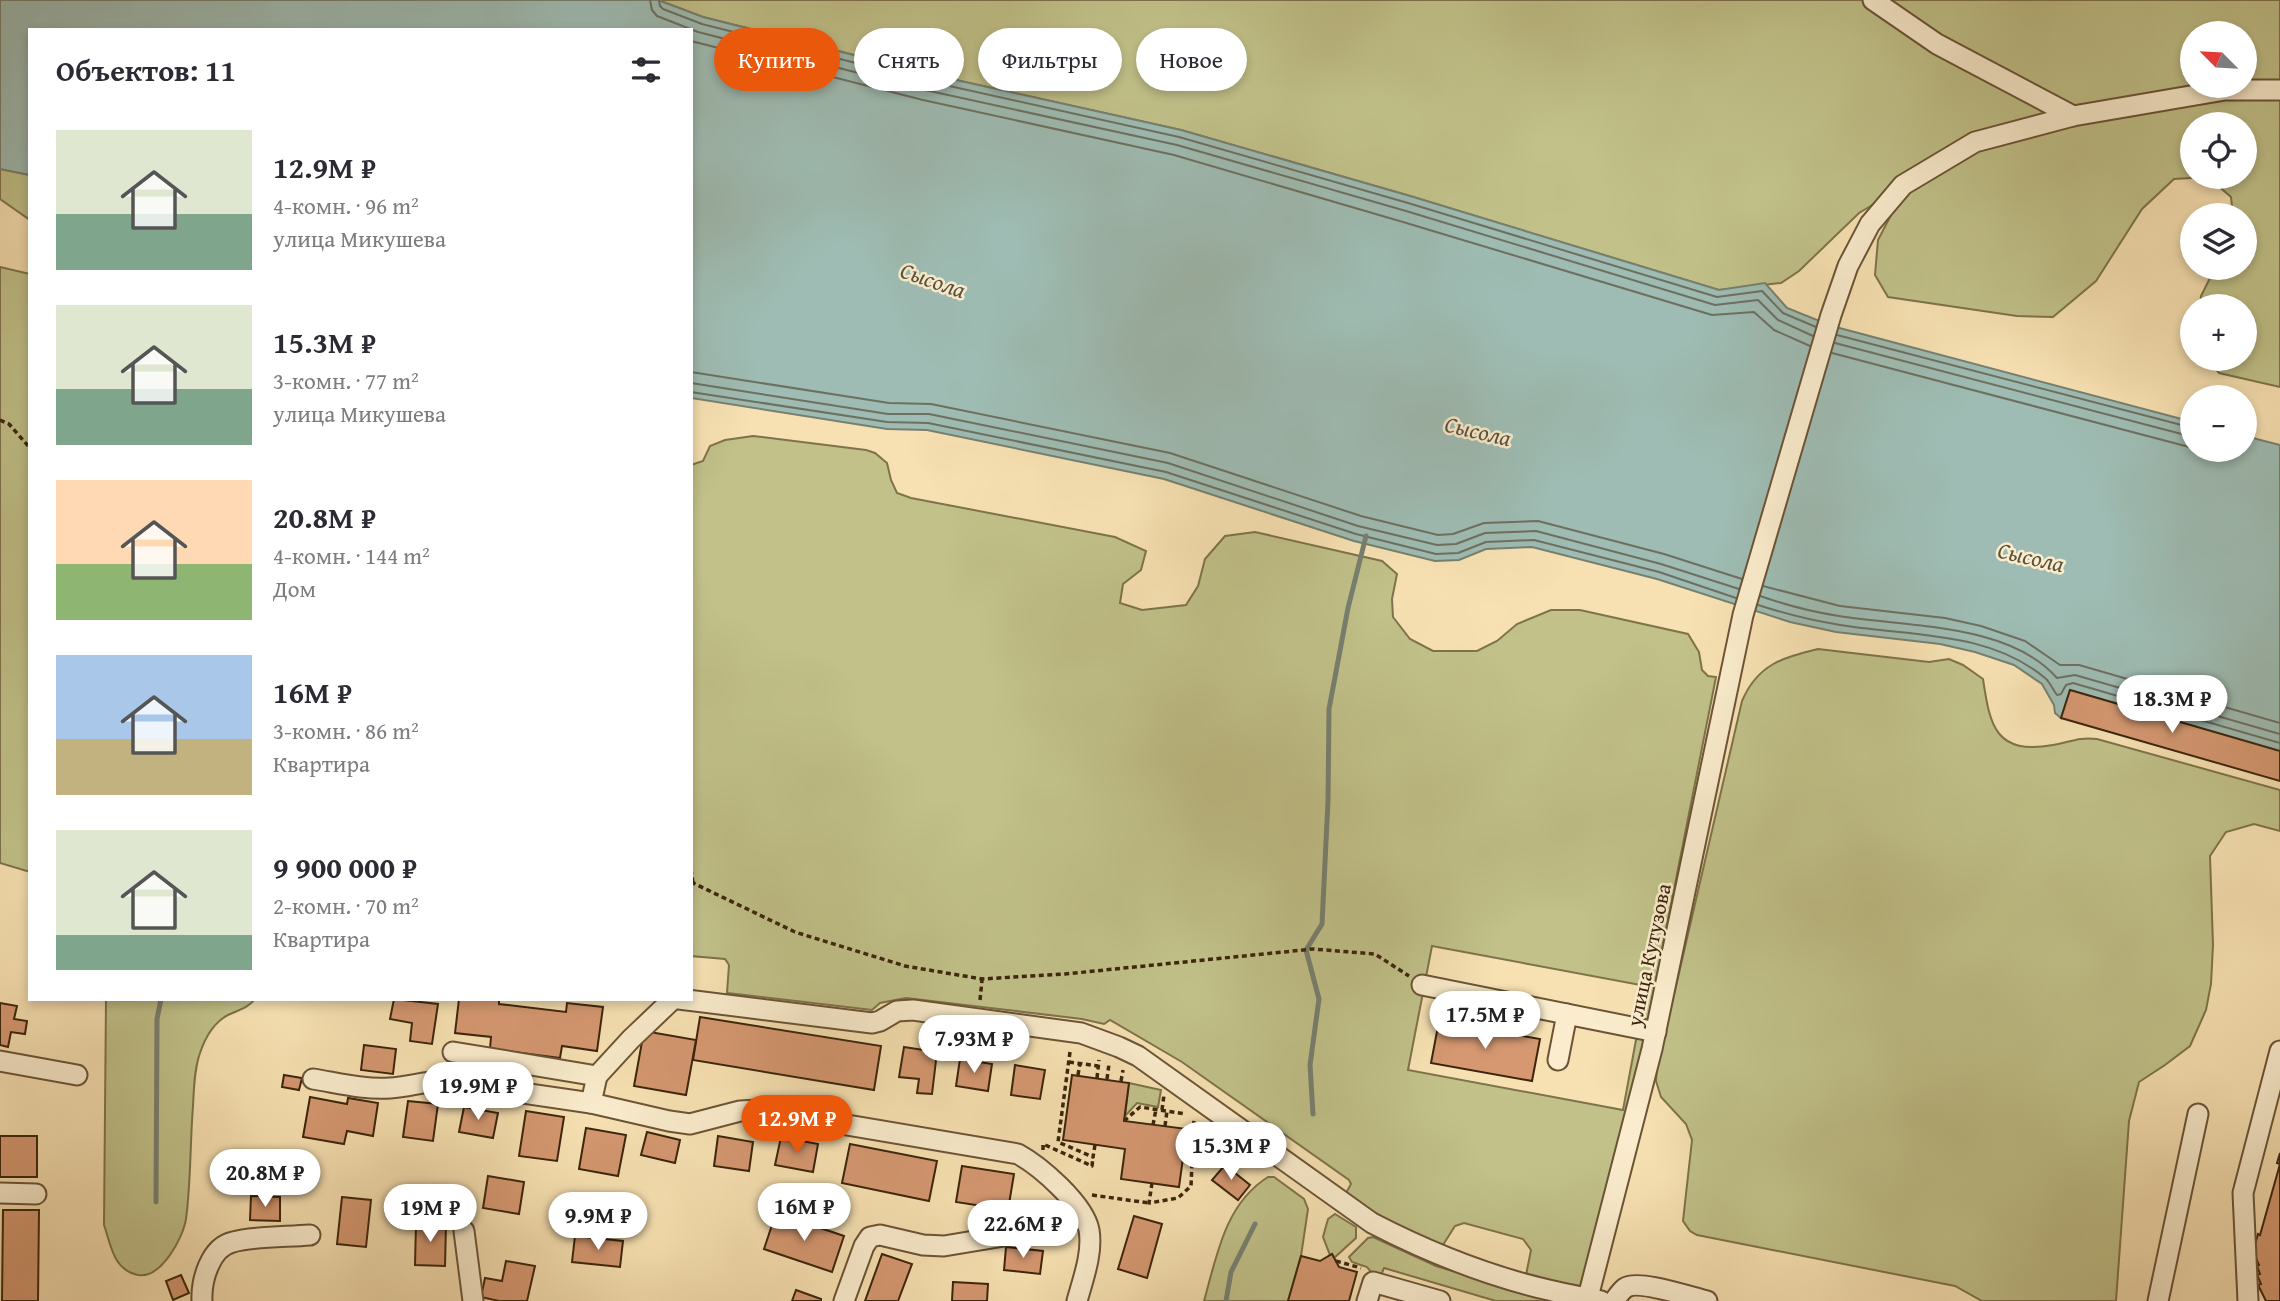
<!DOCTYPE html>
<html lang="ru">
<head>
<meta charset="utf-8">
<style>
	:root { --surface:#fff; --page:#f2f2f3; --text:#2b2b33; --muted:#7c7c81; --accent:#ea580c }
	body { margin:0; font-family:"Gentium Book Plus",serif; background:var(--page); color:var(--text); height:100vh; display:flex; flex-direction:column; font-size:26px; white-space:nowrap }
	* { box-sizing:border-box; margin:0 }
	p { font-size:23px; color:var(--muted) }
	.icon { flex:none; width:38px; height:38px; fill:none; stroke:currentColor; stroke-width:2; stroke-linecap:round; stroke-linejoin:round }
	.map { position:relative; flex:1; overflow:hidden }
	.panel { position:absolute; left:28px; top:28px; width:665px; height:973px; display:flex; flex-direction:column; background:var(--surface); border-radius:0px; box-shadow:0 4px 10px #0003 }
	.panel>* { flex:none }
	.banner { position:absolute; left:714px; top:28px; width:665px; height:63px; display:flex; gap:14px }
	.needle { width:46px; rotate:294deg }
	.controls { position:absolute; left:2180px; top:21px; display:grid; gap:14px }
	.controls a { display:grid; place-items:center; width:77px; height:77px; border-radius:50%; background:var(--surface); box-shadow:0 4px 10px #0003; font-size:35px }
	.price { position:absolute; translate:-50% -60px; padding:0 16px; border-radius:24px; background:#fff; color:#222; font-size:23px; line-height:46px; filter:drop-shadow(0 2px 4px #0008) }
	.price::after { content:''; position:absolute; left:50%; top:42px; width:21px; height:16px; margin-left:-10px; background:inherit; clip-path:polygon(0 0,100% 0,50% 100%) }
	.price.selected { background:var(--accent); color:#fff }
	ul { padding:0; list-style:none }
	li { display:flex; align-items:center; gap:21px; height:175px; padding:0 28px }
	li span { display:grid; place-items:center; flex:none; width:196px; height:140px; border-radius:0px; color:#555 }
	li>.icon { margin-inline-start:auto }
	span .icon { width:84px; height:84px; fill:#fffc; stroke-width:1 }
	li b { font-size:30px }
	h2 { display:flex; justify-content:space-between; align-items:center; height:84px; padding:0 28px; font-size:30px }
	.chip { padding:0 24px; border-radius:32px; background:var(--surface); box-shadow:0 4px 10px #0003; font-size:24px; line-height:63px }
	.chip.selected { background:var(--accent); color:#fff }
	.map>svg:first-child { display:block }
	.green { fill:#c1c189; stroke:#7e734a; stroke-width:2; fill-rule:evenodd }
	.water { fill:#9ebcb3; stroke:#778070; stroke-width:2 }
	.lines { fill:none; stroke-linecap:round; stroke-linejoin:round }
	.shore { stroke:#6d7060; stroke-width:2 }
	.stream { stroke:#778070; stroke-width:5 }
	.building { fill:#d59871; stroke:#3c250c; stroke-width:2 }
	.minor-casing { stroke:#6b5436; stroke-width:23 }
	.path { stroke:#3c250c; stroke-width:3.5; stroke-dasharray:5 3.5; stroke-linecap:butt }
	.minor { stroke:#faeccd; stroke-width:19 }
	.labels { text-anchor:middle; stroke-width:5; stroke-linejoin:round; paint-order:stroke }
	.street-label { font-size:21px; fill:#3c250c; stroke:#faeccd }
	.water-label { font-size:23px; font-style:italic; fill:#59523e; stroke:#faeccd }
</style>
</head>
<body>
<div class="map">
<svg width="2280" height="1301" viewBox="0 0 2280 1301">
	<rect width="100%" height="100%" fill="#f7e1b2"/>
	<filter id="stains"><feTurbulence type="fractalNoise" baseFrequency=".00286" numOctaves="4"/><feColorMatrix values="0 0 0 0 .2 0 0 0 0 .09 0 0 0 0 .02 0 0 0 .5 -.17"/></filter>
	<radialGradient id="worn" r=".72"><stop offset=".6" stop-color="#630" stop-opacity="0"/><stop offset="1" stop-color="#630" stop-opacity=".3"/></radialGradient>
	<g class="green">
		<path d="M 658,0 L 2280,0 L 2280,387 L 2219,373 L 2208,359 L 2245,359 L 2245,306 L 2200,306 L 2201,296 L 2215,268 L 2245,268 L 2245,215 L 2233,215 L 2231,197 L 2208,177 L 2174,179 L 2142,209 L 2096,281 L 2053,317 L 2017,316 L 1888,297 L 1875,275 L 1878,240 L 1891,215 L 1881,200 L 1859,213 L 1799,271 L 1781,283 L 1719,290 L 1410,196 L 1181,130 L 929,74 L 703,17 ZM 2193,33 L 2245,33 L 2245,86 L 2193,86 ZM 2193,124 L 2245,124 L 2245,177 L 2193,177 Z"/>
		<path d="M 0,169 L 30,175 L 30,220 L 0,199 Z"/>
		<path d="M 0,267 L 30,274 L 30,872 L 0,863 Z"/>
		<path d="M 753,436 L 866,450 L 875,453 L 887,463 L 891,480 L 897,493 L 911,498 L 1115,537 L 1146,551 L 1141,570 L 1123,584 L 1120,603 L 1142,610 L 1186,605 L 1198,586 L 1205,559 L 1225,536 L 1255,532 L 1382,561 L 1397,574 L 1392,599 L 1393,617 L 1410,639 L 1433,651 L 1477,651 L 1497,641 L 1517,624 L 1551,610 L 1580,610 L 1688,634 L 1699,652 L 1702,670 L 1708,676 L 1716,677 L 1630,1112 L 1586,1293 L 1526,1275 L 1531,1250 L 1523,1239 L 1464,1223 L 1455,1226 L 1441,1248 L 1388,1226 L 1346,1193 L 1351,1184 L 1349,1180 L 1182,1062 L 1110,1020 L 1104,1024 L 1082,1019 L 906,998 L 880,1003 L 872,1010 L 727,993 L 729,965 L 725,959 L 691,956 L 691,465 L 703,461 L 710,446 L 725,440 ZM 1432,946 L 1646,986 L 1623,1110 L 1408,1070 Z"/>
		<path d="M 1818,649 L 1929,662 L 1949,659 L 1963,665 L 1983,679 C 1990,727 1996,755 2053,745 C 2072,742 2076,737 2097,739 L 2280,790 L 2280,831 L 2254,824 L 2226,832 L 2210,856 L 2213,945 L 2211,984 L 2206,1010 L 2190,1046 L 2165,1065 L 2139,1082 L 2129,1121 L 2116,1301 L 1982,1301 L 1955,1286 L 1697,1235 L 1690,1231 L 1683,1221 L 1692,1140 L 1686,1124 L 1661,1097 L 1656,1081 L 1657,1068 L 1742,701 C 1758,664 1782,658 1818,649 Z"/>
		<path d="M 106,999 L 255,999 C 247,1009 238,1010 228,1015 C 213,1023 205,1038 200,1053 C 194,1070 194,1089 193,1106 C 190,1143 191,1182 186,1219 C 183,1238 161,1279 138,1275 C 113,1270 111,1245 104,1225 Z"/>
		<path d="M 1129,1083 L 1161,1090 L 1158,1107 L 1137,1103 L 1125,1116 Z"/>
		<path d="M 1268,1177 L 1274,1177 L 1304,1199 L 1308,1209 L 1301,1256 L 1288,1301 L 1204,1301 C 1217,1255 1225,1204 1268,1177 Z"/>
		<path d="M 1335,1214 L 1356,1227 L 1356,1238 L 1334,1258 L 1332,1254 L 1330,1255 L 1323,1237 L 1328,1219 Z"/>
		<path d="M 1373,1237 L 1436,1266 L 1552,1301 L 1496,1301 L 1384,1268 L 1380,1278 L 1376,1278 L 1367,1267 L 1352,1262 L 1349,1257 L 1368,1238 Z"/>
	</g>
	<path class="water" d="M 0,0 L 658,0 L 703,17 L 929,74 L 1181,130 L 1410,196 L 1719,290 L 1765,283 L 1787,308 L 1832,326 L 2193,422 L 2193,450 L 2245,450 L 2245,436 L 2280,445 L 2280,751 L 2070,690 L 2061,718 L 2055,713 L 2054,705 L 2042,684 L 2014,665 L 1975,652 L 1940,644 L 1836,632 L 1790,622 L 1657,579 L 1532,547 L 1486,549 L 1459,560 L 1435,561 L 1354,541 L 1164,479 L 927,430 L 887,429 L 691,398 L 691,30 L 30,30 L 30,175 L 0,169 Z"/>
	<g class="lines">
		<g class="shore">
			<path d="M 650,0 L 652,10 L 657,16 L 698,32 L 925,90 L 1177,145 L 1406,211 L 1715,305 L 1758,300 L 1778,320 L 1813,336"/>
			<path d="M 659,0 L 660,6 L 663,9 L 702,24 L 927,81 L 1179,137 L 1408,203 L 1717,297 L 1762,291 L 1783,313 L 1816,327"/>
			<path d="M 691,41 L 923,100 L 1174,155 L 1403,222 L 1712,315 L 1754,312 L 1774,330 L 1810,346"/>
			<path d="M 1837,335 L 2193,428"/>
			<path d="M 1835,343 L 2193,437"/>
			<path d="M 1832,353 L 2193,448"/>
			<path d="M 691,372 L 889,403 L 931,404 L 1170,453 L 1361,516 L 1438,535 L 1453,534 L 1484,523 L 1538,521 L 1664,554 L 1742,579"/>
			<path d="M 691,383 L 888,414 L 929,414 L 1168,463 L 1358,526 L 1437,545 L 1456,544 L 1485,533 L 1536,531 L 1661,564 L 1739,589"/>
			<path d="M 691,392 L 887,422 L 928,423 L 1166,472 L 1356,534 L 1436,554 L 1458,553 L 1486,542 L 1534,540 L 1659,572 L 1736,598"/>
			<path d="M 1763,586 L 1840,606 L 1945,618 L 1981,626 L 2025,641 L 2060,665 L 2079,665 L 2280,723"/>
			<path d="M 1760,596 C 1786,605 1812,612 1839,616 C 1906,627 2009,623 2057,678 L 2075,675 L 2280,734"/>
			<path d="M 1758,605 C 1783,613 1809,620 1835,624 C 1905,637 1987,629 2045,678 C 2050,682 2053,690 2057,695 L 2061,694 L 2066,685 L 2073,683 L 2280,743"/>
		</g>
		<g class="stream">
			<path d="M 1313,1114 L 1310,1065 L 1319,999 L 1306,950 L 1322,924 L 1328,801 L 1329,709 L 1348,608 L 1366,536"/>
			<path d="M 156,1202 L 157,1019 L 161,999"/>
			<path d="M 1226,1301 L 1231,1272 L 1255,1224"/>
		</g>
	</g>
	<g class="building">
		<path d="M 2070,690 L 2280,751 L 2280,781 L 2061,718 Z"/>
		<path d="M 394,999 L 438,1004 L 432,1044 L 410,1041 L 412,1023 L 390,1019 Z"/>
		<path d="M 459,999 L 499,999 L 499,1004 L 566,1012 L 567,1003 L 603,1007 L 597,1051 L 562,1046 L 560,1058 L 490,1049 L 491,1037 L 455,1033 Z"/>
		<path d="M 0,1003 L 17,1006 L 14,1019 L 27,1021 L 25,1034 L 11,1032 L 8,1047 L 0,1045 Z"/>
		<path d="M 700,1017 L 881,1046 L 874,1090 L 693,1060 Z"/>
		<path d="M 1439,1021 L 1540,1039 L 1532,1081 L 1431,1063 Z"/>
		<path d="M 644,1031 L 696,1040 L 686,1095 L 634,1086 Z"/>
		<path d="M 364,1045 L 396,1049 L 393,1074 L 361,1070 Z"/>
		<path d="M 904,1047 L 937,1052 L 932,1094 L 917,1093 L 919,1079 L 899,1077 Z"/>
		<path d="M 960,1059 L 992,1064 L 988,1091 L 956,1086 Z"/>
		<path d="M 1015,1065 L 1045,1070 L 1040,1099 L 1011,1095 Z"/>
		<path d="M 284,1075 L 302,1078 L 299,1090 L 282,1087 Z"/>
		<path d="M 1072,1075 L 1129,1083 L 1124,1121 L 1187,1129 L 1179,1187 L 1121,1179 L 1125,1149 L 1063,1140 Z"/>
		<path d="M 310,1097 L 347,1104 L 348,1098 L 378,1103 L 373,1136 L 347,1131 L 344,1144 L 303,1137 Z"/>
		<path d="M 408,1101 L 438,1104 L 433,1141 L 403,1137 Z"/>
		<path d="M 464,1107 L 498,1113 L 493,1138 L 459,1132 Z"/>
		<path d="M 526,1111 L 564,1117 L 557,1161 L 519,1156 Z"/>
		<path d="M 586,1128 L 626,1135 L 618,1176 L 579,1169 Z"/>
		<path d="M 647,1132 L 680,1140 L 675,1163 L 641,1155 Z"/>
		<rect x="0" y="1136" width="37" height="41"/>
		<path d="M 718,1136 L 753,1142 L 749,1171 L 714,1166 Z"/>
		<path d="M 781,1137 L 818,1144 L 813,1172 L 775,1165 Z"/>
		<path d="M 850,1144 L 937,1161 L 929,1201 L 842,1183 Z"/>
		<path d="M 2280,1153 L 2280,1301 L 2266,1301 L 2258,1285 L 2261,1284 L 2257,1275 L 2260,1274 L 2257,1266 L 2259,1265 L 2253,1251 L 2258,1234 L 2260,1235 L 2280,1164 L 2277,1163 Z"/>
		<path d="M 1225,1165 L 1250,1185 L 1238,1200 L 1212,1180 Z"/>
		<path d="M 962,1166 L 1014,1174 L 1008,1210 L 956,1202 Z"/>
		<path d="M 488,1176 L 524,1182 L 519,1214 L 483,1208 Z"/>
		<path d="M 251,1196 L 280,1197 L 280,1221 L 250,1220 Z"/>
		<path d="M 342,1197 L 371,1200 L 366,1247 L 337,1244 Z"/>
		<path d="M 3,1210 L 39,1210 L 38,1301 L 2,1301 Z"/>
		<path d="M 776,1213 L 844,1236 L 832,1272 L 764,1249 Z"/>
		<path d="M 1134,1216 L 1162,1224 L 1147,1278 L 1118,1269 Z"/>
		<path d="M 416,1223 L 446,1224 L 445,1266 L 415,1265 Z"/>
		<path d="M 575,1236 L 623,1241 L 620,1267 L 572,1262 Z"/>
		<path d="M 1006,1247 L 1043,1251 L 1040,1274 L 1004,1270 Z"/>
		<path d="M 882,1254 L 912,1264 L 898,1301 L 865,1301 Z"/>
		<path d="M 1332,1254 L 1339,1267 L 1357,1272 L 1349,1301 L 1288,1301 L 1301,1256 L 1320,1261 Z"/>
		<path d="M 506,1261 L 535,1266 L 527,1301 L 499,1301 L 481,1297 L 485,1278 L 502,1281 Z"/>
		<path d="M 181,1275 L 189,1293 L 173,1300 L 166,1281 Z"/>
		<path d="M 953,1282 L 988,1284 L 987,1301 L 952,1301 Z"/>
		<path d="M 796,1290 L 821,1299 L 821,1301 L 792,1301 Z"/>
	</g>
	<g class="lines">
		<g class="minor-casing">
			<g id="minor">
				<path d="M 1873,0 L 1937,44 L 2073,116"/>
				<path d="M 1422,985 L 1656,1032"/>
				<path d="M 679,999 L 872,1023 L 880,1021 L 897,1011 L 913,1010 L 1081,1033 L 1119,1047 L 1138,1056 L 1372,1223 C 1430,1253 1490,1277 1553,1291 C 1569,1295 1585,1297 1601,1301"/>
				<path d="M 453,1052 L 597,1076 L 591,1103"/>
				<path d="M 1558,1060 L 1567,1014"/>
				<path d="M 0,1061 L 77,1075"/>
				<path d="M 597,1076 L 631,1039 L 673,999"/>
				<path d="M 313,1079 C 338,1083 365,1090 390,1088 C 407,1087 423,1082 440,1081 L 591,1103 L 669,1121 L 690,1124 L 740,1111 L 758,1110 L 1018,1154 C 1040,1166 1084,1204 1089,1230 C 1093,1253 1083,1279 1077,1301"/>
				<path d="M 0,1193 L 36,1194"/>
				<path d="M 464,1231 L 473,1301"/>
				<path d="M 202,1301 C 201,1281 210,1247 233,1242 C 255,1236 287,1237 310,1235"/>
				<path d="M 844,1301 L 864,1246 L 870,1237 L 880,1235 L 923,1245 L 944,1246 L 1034,1231 L 1083,1217"/>
				<path d="M 1367,1301 L 1373,1282 L 1440,1301"/>
				<path d="M 1587,1301 L 1652,1049 L 1743,615 L 1831,315 L 1848,266 L 1870,224 L 1903,185 L 1975,142 L 2073,116 L 2225,90 L 2280,90"/>
				<path d="M 1614,1301 C 1617,1297 1621,1291 1625,1288 C 1638,1279 1690,1297 1707,1301"/>
				<path d="M 2158,1301 L 2198,1114"/>
				<path d="M 2248,1301 L 2243,1193 L 2280,1051"/>
			</g>
		</g>
		<g class="path">
			<path d="M 0,420 L 9,424 L 30,448"/>
			<path d="M 691,869 L 693,883"/>
			<path d="M 691,882 L 795,932 L 905,966 L 982,979 L 1065,974 L 1313,949 L 1375,954 L 1409,976"/>
			<path d="M 980,1000 L 982,980"/>
			<path d="M 1070,1052 L 1058,1142 L 1093,1157 L 1095,1145"/>
			<path d="M 1069,1062 L 1098,1066"/>
			<path d="M 1078,1075 L 1080,1063"/>
			<path d="M 1097,1078 L 1099,1060"/>
			<path d="M 1107,1079 L 1109,1064"/>
			<path d="M 1121,1081 L 1123,1070"/>
			<path d="M 1162,1110 L 1164,1095"/>
			<path d="M 1124,1121 L 1140,1107 L 1186,1114"/>
			<path d="M 1153,1125 L 1156,1109"/>
			<path d="M 1165,1126 L 1167,1111"/>
			<path d="M 1043,1150 L 1043,1144 L 1092,1166 L 1093,1157"/>
			<path d="M 1152,1183 L 1149,1203 L 1178,1198 L 1191,1186 L 1194,1119"/>
			<path d="M 1092,1195 L 1149,1203"/>
			<path d="M 1336,1261 L 1361,1268"/>
		</g>
		<use href="#minor" class="minor"/>
	</g>
	<g class="labels">
		<g class="street-label">
			<text transform="translate(1649 955) rotate(-78)" y="7">улица Кутузова</text>
		</g>
		<g class="water-label">
			<text transform="translate(933 280) rotate(19)" y="8">Сысола</text>
			<text transform="translate(1478 431) rotate(13)" y="8">Сысола</text>
			<text transform="translate(2031 557) rotate(13)" y="8">Сысола</text>
		</g>
	</g>
	<rect width="100%" height="100%" filter="url(#stains)"/>
	<rect width="100%" height="100%" fill="url(#worn)"/>
</svg>
<div class="controls">
<a><svg class="needle" viewBox="-14 -14 28 28"><path d="M0-13l5 13h-10z" fill="#e53935"/><path d="M0 13l5-13h-10z" fill="#7c7c81"/></svg></a>
<a><svg class="icon" aria-label="locate" viewBox="0 0 24 24"><circle cx="12" cy="12" r="6"/><path d="M12 2v4M12 18v4M2 12h4M18 12h4"/></svg></a>
<a><svg class="icon" aria-label="layers" viewBox="0 0 24 24"><path d="M12 4l9 5-9 5-9-5zM3 14l9 5 9-5"/></svg></a>
<a>+</a>
<a>−</a>
</div>
<b class="price" style="left:2172px;top:735px">18.3M ₽</b>
<b class="price" style="left:1485px;top:1051px">17.5M ₽</b>
<b class="price" style="left:974px;top:1075px">7.93M ₽</b>
<b class="price" style="left:478px;top:1122px">19.9M ₽</b>
<b class="price selected" style="left:797px;top:1155px">12.9M ₽</b>
<b class="price" style="left:1231px;top:1182px">15.3M ₽</b>
<b class="price" style="left:265px;top:1209px">20.8M ₽</b>
<b class="price" style="left:804px;top:1243px">16M ₽</b>
<b class="price" style="left:430px;top:1244px">19M ₽</b>
<b class="price" style="left:598px;top:1252px">9.9M ₽</b>
<b class="price" style="left:1023px;top:1260px">22.6M ₽</b>
<div class="banner">
<a class="chip selected">Купить</a>
<a class="chip">Снять</a>
<a class="chip">Фильтры</a>
<a class="chip">Новое</a>
</div>
<section class="panel">
<h2>Объектов: 11<svg class="icon" aria-label="filters" viewBox="0 0 24 24"><path d="M4 7h16M4 17h16"/><circle cx="9" cy="7" r="2"/><circle cx="15" cy="17" r="2"/></svg></h2>
<ul>
<li><span style="background:linear-gradient(#dfe7d0 60%,#7fa58c 0)"><svg class="icon" aria-label="home" viewBox="0 0 24 24"><path d="M3 11l9-7 9 7M6 9v11h12V9"/></svg></span><div><b>12.9M ₽</b><p>4-комн. · 96 m²</p><p>улица Микушева</p></div></li>
<li><span style="background:linear-gradient(#dfe7d0 60%,#7fa58c 0)"><svg class="icon" aria-label="home" viewBox="0 0 24 24"><path d="M3 11l9-7 9 7M6 9v11h12V9"/></svg></span><div><b>15.3M ₽</b><p>3-комн. · 77 m²</p><p>улица Микушева</p></div></li>
<li><span style="background:linear-gradient(#ffd9b3 60%,#8fb573 0)"><svg class="icon" aria-label="home" viewBox="0 0 24 24"><path d="M3 11l9-7 9 7M6 9v11h12V9"/></svg></span><div><b>20.8M ₽</b><p>4-комн. · 144 m²</p><p>Дом</p></div></li>
<li><span style="background:linear-gradient(#a9c7e8 60%,#c2b280 0)"><svg class="icon" aria-label="home" viewBox="0 0 24 24"><path d="M3 11l9-7 9 7M6 9v11h12V9"/></svg></span><div><b>16M ₽</b><p>3-комн. · 86 m²</p><p>Квартира</p></div></li>
<li><span style="background:linear-gradient(#dfe7d0 75%,#7fa58c 0)"><svg class="icon" aria-label="home" viewBox="0 0 24 24"><path d="M3 11l9-7 9 7M6 9v11h12V9"/></svg></span><div><b>9 900 000 ₽</b><p>2-комн. · 70 m²</p><p>Квартира</p></div></li>
</ul>
</section>
</div>
</body>
</html>
